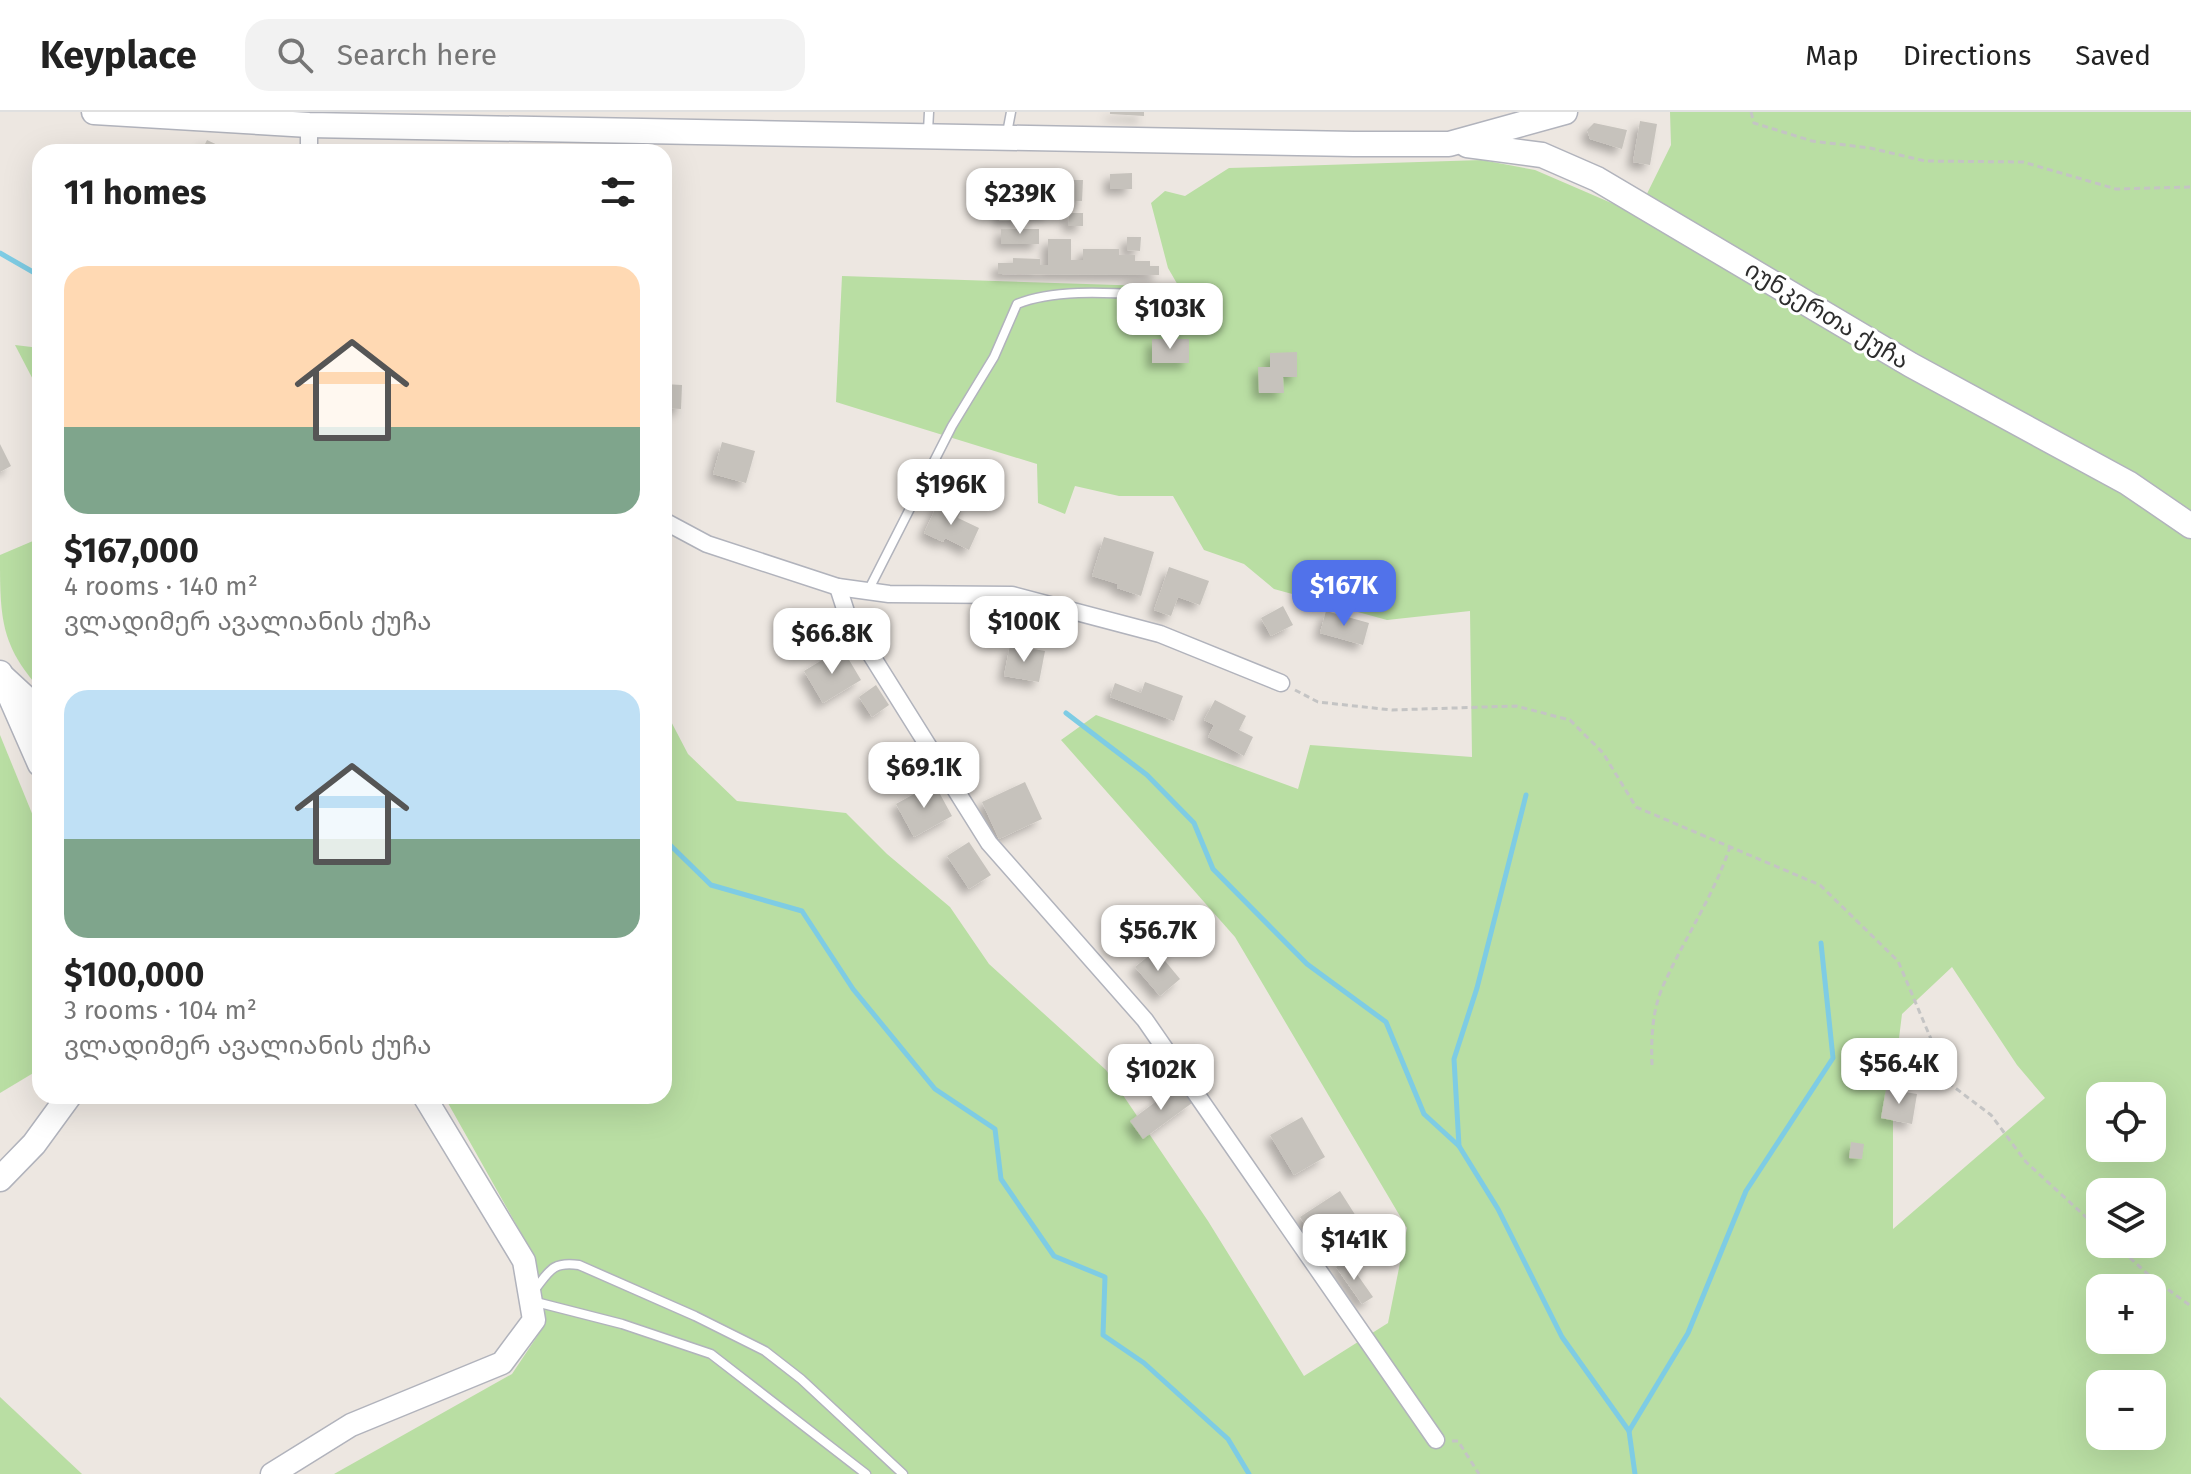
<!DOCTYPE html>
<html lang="en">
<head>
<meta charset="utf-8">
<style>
	:root { --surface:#fff; --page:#f2f2f2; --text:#222; --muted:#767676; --line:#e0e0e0; --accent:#5172ea }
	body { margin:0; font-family:"Fira Sans","Noto Sans Georgian",sans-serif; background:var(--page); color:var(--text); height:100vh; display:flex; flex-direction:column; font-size:30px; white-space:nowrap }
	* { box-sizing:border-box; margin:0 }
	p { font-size:26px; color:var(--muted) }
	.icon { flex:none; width:44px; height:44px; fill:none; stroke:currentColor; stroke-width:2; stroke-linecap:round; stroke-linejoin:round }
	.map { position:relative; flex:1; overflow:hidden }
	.sheet { position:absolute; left:32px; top:32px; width:640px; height:960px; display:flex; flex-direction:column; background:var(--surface); border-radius:24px; box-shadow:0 8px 32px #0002 }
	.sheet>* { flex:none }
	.fabs { position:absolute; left:2086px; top:970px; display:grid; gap:16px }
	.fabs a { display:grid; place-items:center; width:80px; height:80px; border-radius:16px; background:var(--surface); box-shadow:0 8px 32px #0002; font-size:40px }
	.price { position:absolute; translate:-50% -68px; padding:0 18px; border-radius:16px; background:#fff; color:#222; font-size:26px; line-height:52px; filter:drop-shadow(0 2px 4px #0008) }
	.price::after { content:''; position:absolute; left:50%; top:48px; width:24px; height:18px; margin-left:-12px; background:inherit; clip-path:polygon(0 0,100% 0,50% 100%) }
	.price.active { background:var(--accent); color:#fff }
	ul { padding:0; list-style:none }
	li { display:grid; align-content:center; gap:16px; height:424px; padding:0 32px }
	li span { display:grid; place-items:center; height:248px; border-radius:24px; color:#555 }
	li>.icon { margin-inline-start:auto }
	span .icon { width:144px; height:144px; fill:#fffc; stroke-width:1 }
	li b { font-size:34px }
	h2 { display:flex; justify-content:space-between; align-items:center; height:96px; padding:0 32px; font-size:34px }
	header { display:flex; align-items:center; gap:48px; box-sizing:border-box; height:112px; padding:0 40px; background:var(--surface); border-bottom:2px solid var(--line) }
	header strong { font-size:38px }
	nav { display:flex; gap:44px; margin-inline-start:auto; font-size:28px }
	.search { width:560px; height:72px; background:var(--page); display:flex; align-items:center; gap:20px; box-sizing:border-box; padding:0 28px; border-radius:24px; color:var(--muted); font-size:30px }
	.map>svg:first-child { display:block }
	.green { fill:#b9dea3; fill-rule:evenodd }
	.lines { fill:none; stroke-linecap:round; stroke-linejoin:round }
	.stream { stroke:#7ecce4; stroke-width:5 }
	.building { fill:#c6c2bc; filter:url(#shadow) }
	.service-casing { stroke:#b1b3bc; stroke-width:11 }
	.minor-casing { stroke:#b1b3bc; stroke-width:19 }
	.tertiary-casing { stroke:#b1b3bc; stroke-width:25 }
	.secondary-casing { stroke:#b1b3bc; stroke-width:27 }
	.path { stroke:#c4c4c4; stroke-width:3; stroke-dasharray:6 4; stroke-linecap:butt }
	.service { stroke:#fff; stroke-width:8 }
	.minor { stroke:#fff; stroke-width:16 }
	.tertiary { stroke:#fff; stroke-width:22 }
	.secondary { stroke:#fff; stroke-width:24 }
	.labels { text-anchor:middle; stroke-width:6; stroke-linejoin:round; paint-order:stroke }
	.street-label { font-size:24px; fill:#2d2d2d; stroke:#fff }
</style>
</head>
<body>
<header>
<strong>Keyplace</strong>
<div class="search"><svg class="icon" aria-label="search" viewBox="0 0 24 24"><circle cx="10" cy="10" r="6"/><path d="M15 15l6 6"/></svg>Search here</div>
<nav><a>Map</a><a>Directions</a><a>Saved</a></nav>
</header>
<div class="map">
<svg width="2191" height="1362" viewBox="0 0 2191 1362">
	<defs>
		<filter id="shadow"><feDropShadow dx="-6" dy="6" stdDeviation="4" flood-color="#0004"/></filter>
	</defs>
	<rect width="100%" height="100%" fill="#ede7e1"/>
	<g class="green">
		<path d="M 1670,0 L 2191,0 L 2191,1362 L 334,1362 L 512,1262 L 546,1211 L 535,1146 L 444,984 L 664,984 L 664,596 L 688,642 L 737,689 L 846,701 L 887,742 L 950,795 L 989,852 L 1106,958 L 1208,1109 L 1304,1264 L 1388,1211 L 1407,1116 L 1235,825 L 1061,628 L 1096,603 L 1298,677 L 1310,633 L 1472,645 L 1470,499 L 1387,508 L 1274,477 L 1244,452 L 1204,438 L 1173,384 L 1119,384 L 1075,374 L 1065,402 L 1038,391 L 1037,352 L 836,290 L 842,164 L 1179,175 L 1168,156 L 1151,91 L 1165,79 L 1185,84 L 1229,56 L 1482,48 L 1535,58 L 1637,102 L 1671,33 ZM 1952,855 L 2017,953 L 2045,986 L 1893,1117 L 1893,975 L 1902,902 ZM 2100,984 L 2152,984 L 2152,1036 L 2100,1036 ZM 2100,1080 L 2152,1080 L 2152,1132 L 2100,1132 ZM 2100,1176 L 2152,1176 L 2152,1228 L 2100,1228 ZM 2100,1272 L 2152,1272 L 2152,1324 L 2100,1324 Z"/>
		<path d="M 15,233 L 40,236 L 40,281 Z"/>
		<path d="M 40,426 L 40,577 C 0,533 0,504 0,443 Z"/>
		<path d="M 0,623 L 40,721 L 40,957 L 0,981 Z"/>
		<path d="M 0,1285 L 82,1362 L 0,1362 Z"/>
	</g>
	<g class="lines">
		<g class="stream">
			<path d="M 0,141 L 40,164"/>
			<path d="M 1066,601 L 1147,663 L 1194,711 L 1213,757 L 1307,852 L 1386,910 L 1424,1002 L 1459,1034"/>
			<path d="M 1526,683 L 1477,876 L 1454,947 L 1459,1034 L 1498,1097 L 1562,1225 L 1629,1319"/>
			<path d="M 664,727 L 711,773 L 802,799 L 853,877 L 935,977 L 995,1017 L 1001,1067 L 1054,1144 L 1105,1165 L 1103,1223 L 1144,1251 L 1228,1327 L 1249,1362"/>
			<path d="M 1635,1362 L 1629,1319 L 1688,1221 L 1746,1079 L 1833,946 L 1821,831"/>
		</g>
	</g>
	<g class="building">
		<path d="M 1110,0 L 1144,0 L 1144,4 L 1110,2 Z"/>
		<path d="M 1640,9 L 1657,12 L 1650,53 L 1633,50 Z"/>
		<path d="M 1594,11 L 1627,18 L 1622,37 L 1590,27 L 1587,18 Z"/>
		<path d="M 207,28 L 226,37 L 224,40 L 201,40 Z"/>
		<path d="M 1132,61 L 1132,77 L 1110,77 L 1110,62 Z"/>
		<path d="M 1050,63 L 1064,64 L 1064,87 L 1049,86 Z"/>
		<path d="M 1002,66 L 1040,67 L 1039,80 L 1002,79 Z"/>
		<path d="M 1069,68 L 1083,68 L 1082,89 L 1068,89 Z"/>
		<path d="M 1030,89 L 1050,90 L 1049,103 L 1030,103 Z"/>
		<rect x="999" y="96" width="23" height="13"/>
		<path d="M 1069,101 L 1083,101 L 1083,114 L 1068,114 Z"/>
		<rect x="1001" y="117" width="38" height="15"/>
		<path d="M 1127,125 L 1141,125 L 1140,139 L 1127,138 Z"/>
		<path d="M 1048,127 L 1071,127 L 1071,148 L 1083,148 L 1083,137 L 1119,137 L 1119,143 L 1135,143 L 1135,149 L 1150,149 L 1150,154 L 1159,154 L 1159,163 L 998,162 L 998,151 L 1013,151 L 1013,146 L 1040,147 L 1040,153 L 1048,153 Z"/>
		<rect x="1152" y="227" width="37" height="24"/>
		<path d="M 1297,240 L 1297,265 L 1283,265 L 1284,281 L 1259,281 L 1258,255 L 1270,255 L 1270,241 Z"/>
		<path d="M 664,272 L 682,273 L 681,297 L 664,296 Z"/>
		<path d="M 722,330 L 755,339 L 746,371 L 713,362 Z"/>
		<path d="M 0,332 L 11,354 L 0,360 Z"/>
		<path d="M 939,389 L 961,399 L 958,406 L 979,416 L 969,438 L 945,426 L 943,430 L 924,421 Z"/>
		<path d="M 1104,425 L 1154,440 L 1141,484 L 1117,476 L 1118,472 L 1092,464 Z"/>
		<path d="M 1169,455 L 1209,469 L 1200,493 L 1178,485 L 1171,504 L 1154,498 Z"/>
		<path d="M 1283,494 L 1293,513 L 1271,524 L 1261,506 Z"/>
		<path d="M 1326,499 L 1369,511 L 1363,533 L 1320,521 Z"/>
		<path d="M 1010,533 L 1045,539 L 1039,570 L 1004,564 Z"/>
		<path d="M 842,536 L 861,568 L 823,591 L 804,559 Z"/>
		<path d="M 1145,570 L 1183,584 L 1174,609 L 1110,585 L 1115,571 L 1141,581 Z"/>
		<path d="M 876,573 L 889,593 L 872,605 L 859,585 Z"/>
		<path d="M 1215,588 L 1246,604 L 1239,618 L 1253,625 L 1244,644 L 1208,625 L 1214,613 L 1204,608 Z"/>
		<path d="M 906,633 L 917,651 L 904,660 L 892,641 Z"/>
		<path d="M 1025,670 L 1042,707 L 999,727 L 982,690 Z"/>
		<path d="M 934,671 L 952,704 L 914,725 L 896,692 Z"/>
		<path d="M 969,730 L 991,763 L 969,777 L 947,744 Z"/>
		<path d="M 1156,838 L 1180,867 L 1160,884 L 1135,855 Z"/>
		<path d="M 1178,973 L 1192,991 L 1143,1027 L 1130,1009 Z"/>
		<path d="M 1886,977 L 1917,982 L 1912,1012 L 1881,1006 Z"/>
		<path d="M 1302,1005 L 1325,1045 L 1294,1063 L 1270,1023 Z"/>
		<path d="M 1851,1030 L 1864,1032 L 1862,1047 L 1849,1046 Z"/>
		<path d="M 1340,1079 L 1361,1112 L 1320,1137 L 1300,1105 Z"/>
		<path d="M 1347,1148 L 1373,1185 L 1362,1192 L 1336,1155 Z"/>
	</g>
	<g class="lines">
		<g class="service-casing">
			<g id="service">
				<path d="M 928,19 L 929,0"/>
				<path d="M 1007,21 L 1011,0"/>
				<path d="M 868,479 L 952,314 L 994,245 L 1017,192 C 1056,176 1114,181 1156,183"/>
				<path d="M 533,1180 C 549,1160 551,1149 579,1153 L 695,1204 L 765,1239 L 801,1267 L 903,1362"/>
				<path d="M 532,1189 L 622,1212 L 711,1242 L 866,1362"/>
			</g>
		</g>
		<g class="minor-casing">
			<g id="minor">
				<path d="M 309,13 L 309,40"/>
				<path d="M 664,409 L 707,432 L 838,475 L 889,482 L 1012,483 L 1160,522 L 1281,571"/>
				<path d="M 838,475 L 848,506 L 989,731 L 1145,908 L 1436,1328"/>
			</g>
		</g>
		<g class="tertiary-casing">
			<g id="tertiary">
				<path d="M 1,562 L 40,598"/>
				<path d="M 272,1362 L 351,1313 L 502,1251 L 534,1208 L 524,1149 L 424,984"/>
			</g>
		</g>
		<g class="secondary-casing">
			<g id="secondary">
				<path d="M 94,0 L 309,13 L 1354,32 L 1449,32 L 1565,0"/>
				<path d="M 1467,33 L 1542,43 L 1597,67 L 1911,253 L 2128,371 L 2191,414"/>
				<path d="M 0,561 L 40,652"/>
				<path d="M 0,1067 L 34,1032 L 69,984"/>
			</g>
		</g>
		<g class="path">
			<path d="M 1751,0 L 1754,11 L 1812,29 L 1870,36 L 1925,49 L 2023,50 L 2116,77 L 2191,75"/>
			<path d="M 1295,578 L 1318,590 L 1392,598 L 1516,594 L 1570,608 L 1603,641 L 1636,695 L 1820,773 L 1898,849 L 1950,972 L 1991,1003 L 2026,1050 L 2100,1118"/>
			<path d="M 1652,953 C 1651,927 1652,899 1663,874 C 1684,827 1713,785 1730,735"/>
			<path d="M 2115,1132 L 2152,1166 L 2191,1194"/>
			<path d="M 1452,1329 L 1458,1329 L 1479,1362"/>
		</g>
		<use href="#service" class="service"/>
		<use href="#minor" class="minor"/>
		<use href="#tertiary" class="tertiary"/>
		<use href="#secondary" class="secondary"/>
	</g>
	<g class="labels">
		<g class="street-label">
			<text transform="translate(1827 203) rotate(31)" y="8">იუნკერთა ქუჩა</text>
		</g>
	</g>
</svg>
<div class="fabs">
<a><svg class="icon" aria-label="locate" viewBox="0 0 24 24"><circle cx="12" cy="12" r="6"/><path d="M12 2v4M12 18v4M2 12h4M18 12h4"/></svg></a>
<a><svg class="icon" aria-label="layers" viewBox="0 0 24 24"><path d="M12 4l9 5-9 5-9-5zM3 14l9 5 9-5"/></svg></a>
<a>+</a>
<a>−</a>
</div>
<b class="price" style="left:1020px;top:124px">$239K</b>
<b class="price" style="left:1170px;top:239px">$103K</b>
<b class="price" style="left:951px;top:415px">$196K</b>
<b class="price active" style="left:1344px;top:516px">$167K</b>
<b class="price" style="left:1024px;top:552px">$100K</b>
<b class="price" style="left:832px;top:564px">$66.8K</b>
<b class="price" style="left:924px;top:698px">$69.1K</b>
<b class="price" style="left:1158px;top:861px">$56.7K</b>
<b class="price" style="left:1899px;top:994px">$56.4K</b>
<b class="price" style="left:1161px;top:1000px">$102K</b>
<b class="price" style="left:1354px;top:1170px">$141K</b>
<section class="sheet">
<h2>11 homes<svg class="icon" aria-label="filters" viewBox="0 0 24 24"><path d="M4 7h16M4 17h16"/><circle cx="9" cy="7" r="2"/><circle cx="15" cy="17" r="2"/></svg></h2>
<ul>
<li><span style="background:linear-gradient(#ffd9b3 65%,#7fa58c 0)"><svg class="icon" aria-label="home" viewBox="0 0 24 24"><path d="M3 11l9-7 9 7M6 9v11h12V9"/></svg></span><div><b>$167,000</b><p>4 rooms · 140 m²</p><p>ვლადიმერ ავალიანის ქუჩა</p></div></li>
<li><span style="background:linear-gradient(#bfe0f5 60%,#7fa58c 0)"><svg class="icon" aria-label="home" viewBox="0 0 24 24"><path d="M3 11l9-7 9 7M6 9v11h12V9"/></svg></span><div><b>$100,000</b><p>3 rooms · 104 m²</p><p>ვლადიმერ ავალიანის ქუჩა</p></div></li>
</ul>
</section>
</div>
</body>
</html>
